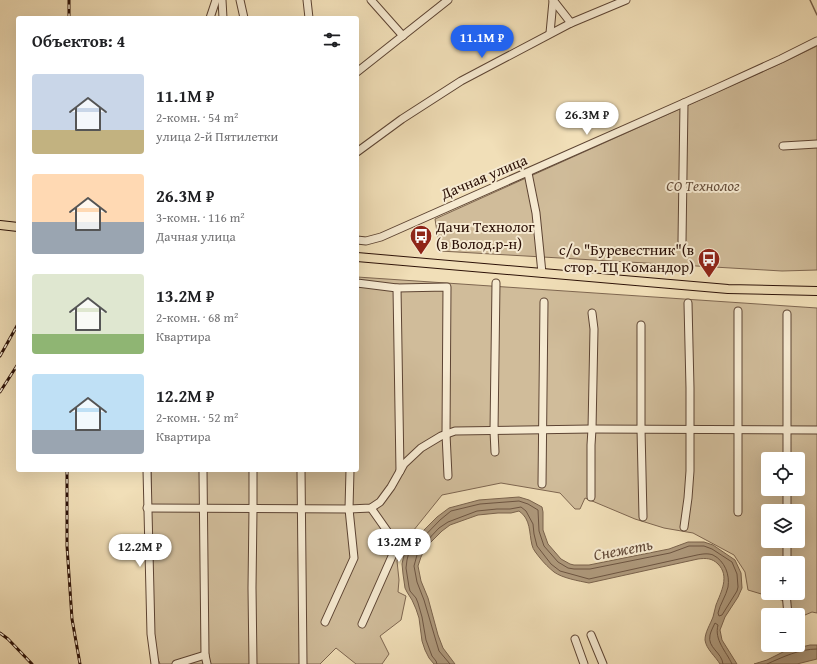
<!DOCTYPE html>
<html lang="ru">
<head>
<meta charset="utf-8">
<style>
	:root { --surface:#fff; --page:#f6f6f6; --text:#202124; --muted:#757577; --accent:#2563eb }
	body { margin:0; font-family:"Gentium Book Plus",serif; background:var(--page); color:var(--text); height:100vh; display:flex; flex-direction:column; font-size:15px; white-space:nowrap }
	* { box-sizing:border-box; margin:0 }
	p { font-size:13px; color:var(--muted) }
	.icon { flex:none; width:22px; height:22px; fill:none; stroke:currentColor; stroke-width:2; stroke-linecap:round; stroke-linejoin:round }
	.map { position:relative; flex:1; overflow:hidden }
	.drawer { position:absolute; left:16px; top:16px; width:343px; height:456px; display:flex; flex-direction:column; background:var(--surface); border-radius:4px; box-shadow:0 4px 16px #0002 }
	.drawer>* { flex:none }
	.controls { position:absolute; left:761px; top:452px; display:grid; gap:8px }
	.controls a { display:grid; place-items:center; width:44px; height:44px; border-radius:4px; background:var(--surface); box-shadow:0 4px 16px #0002; font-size:20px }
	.price { position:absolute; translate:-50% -34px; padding:0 9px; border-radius:14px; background:#fff; color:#222; font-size:13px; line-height:26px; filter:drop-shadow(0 1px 2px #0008) }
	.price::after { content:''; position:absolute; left:50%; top:24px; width:12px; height:9px; margin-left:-6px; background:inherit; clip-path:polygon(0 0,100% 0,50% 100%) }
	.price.active { background:var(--accent); color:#fff }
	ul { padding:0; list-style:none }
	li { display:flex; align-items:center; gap:12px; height:100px; padding:0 16px }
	li span { display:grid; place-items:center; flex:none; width:112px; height:80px; border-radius:4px; color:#555 }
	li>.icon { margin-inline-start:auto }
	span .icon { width:48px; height:48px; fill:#fffc; stroke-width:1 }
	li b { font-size:17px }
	h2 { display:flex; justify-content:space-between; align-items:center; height:48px; padding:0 16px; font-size:17px }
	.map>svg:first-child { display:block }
	.green { fill:#d0bc9a; stroke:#7e6650; fill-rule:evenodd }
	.water { fill:#ae997c; stroke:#7a634d }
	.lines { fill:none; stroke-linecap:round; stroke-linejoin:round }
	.shore { stroke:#6d5542; stroke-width:1 }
	.stream { stroke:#7a634d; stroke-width:1.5 }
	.minor-casing { stroke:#5d4433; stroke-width:9 }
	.major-casing { stroke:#2c1107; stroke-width:10 }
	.minor { stroke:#f6ead1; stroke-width:7 }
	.major { stroke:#f1dfb8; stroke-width:8 }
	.rail-casing { stroke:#2c1107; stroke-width:3 }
	.rail { stroke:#f6ead1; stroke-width:1.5; stroke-dasharray:4.5; stroke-linecap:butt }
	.labels { text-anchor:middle; stroke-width:4; stroke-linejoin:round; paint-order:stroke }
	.street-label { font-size:15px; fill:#2c1107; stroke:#f6ead1 }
	.park-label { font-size:15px; font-style:italic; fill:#654d3a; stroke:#f6ead1 }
	.poi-label { font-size:15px; fill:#2c1107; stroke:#f6ead1; text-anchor:start }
	.water-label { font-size:16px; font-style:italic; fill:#604736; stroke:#f6ead1 }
</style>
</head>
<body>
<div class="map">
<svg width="817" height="664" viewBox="0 0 817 664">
	<rect width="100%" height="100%" fill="#f1dfb8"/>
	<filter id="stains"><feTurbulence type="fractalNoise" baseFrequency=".005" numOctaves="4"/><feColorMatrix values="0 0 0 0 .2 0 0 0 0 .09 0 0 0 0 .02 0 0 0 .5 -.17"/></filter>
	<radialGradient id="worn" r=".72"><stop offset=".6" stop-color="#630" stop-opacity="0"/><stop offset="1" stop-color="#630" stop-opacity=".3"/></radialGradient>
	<g class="green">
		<path d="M 817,46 L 817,270 L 782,271 L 440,251 L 435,219 L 784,62 Z"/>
		<path d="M 357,277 L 817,308 L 817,613 L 812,612 L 798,618 L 798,615 L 790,615 L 788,602 L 748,590 L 745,572 L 734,555 L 693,533 L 664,528 L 635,519 L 585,498 L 580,509 L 575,509 L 560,493 L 501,483 L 442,495 L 405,541 L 397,561 L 399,580 L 398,592 L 406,596 L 401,620 L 380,636 L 389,654 L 382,664 L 356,664 L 336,648 L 320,664 L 160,664 L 153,648 L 151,470 L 357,470 ZM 768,459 L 798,459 L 798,489 L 768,489 ZM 768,511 L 798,511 L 798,541 L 768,541 ZM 768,563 L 798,563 L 798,593 L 768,593 Z"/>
	</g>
	<g class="water">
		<path d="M 519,497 L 529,500 L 542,507 L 543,512 L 543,530 L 548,544 L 561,559 L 570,564 L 574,565 L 589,565 L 669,549 L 688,542 L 704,542 L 713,545 L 735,560 L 741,573 L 742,588 L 738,597 L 725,617 L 720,630 L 722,640 L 737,664 L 720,664 C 716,657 706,649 705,640 C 705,632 710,625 713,617 C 714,613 715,609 716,605 C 721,592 730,576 718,564 C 712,558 706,558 698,559 L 589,583 C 579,581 562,578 554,572 C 549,568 544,563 540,558 C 537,554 533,550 532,545 C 529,533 531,519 519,511 L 511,513 L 498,513 L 478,515 L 450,525 L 442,531 L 425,548 L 421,557 L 418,566 L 421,581 L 428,598 L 438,635 L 443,648 L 455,664 L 434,664 L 429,658 L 425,650 L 422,641 L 419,618 L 416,609 L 412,600 L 407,592 L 405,588 L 403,574 L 402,564 L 405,550 L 411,543 L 437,517 L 449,508 L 479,500 Z"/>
		<path d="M 810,645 L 817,645 L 817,659 L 797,664 L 754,664 L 767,660 L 785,651 Z"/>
	</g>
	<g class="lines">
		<g class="shore">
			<path d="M 437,664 L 436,661 L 432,656 L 426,640 L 422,617 L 418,603 L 416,598 L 410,591 L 409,587 L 406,568 L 407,560 L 409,552 L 440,520 L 451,511 L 480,504 L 519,501 L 528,504 L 538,510 L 539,531 L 544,546 L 558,562 L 568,568 L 574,569 L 590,569 L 670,553 L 689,546 L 704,546 L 712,549 L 732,562 L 737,574 L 738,587 L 737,591 L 722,615 L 719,616 L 718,613 C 720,604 726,596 728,587 C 730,575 725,561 713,555 C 708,553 702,554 697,555 L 589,579 L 560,571 L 551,564 L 537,546 L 534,534 L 533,524 L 526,511 L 521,507 L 510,509 L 497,509 L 477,511 L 448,522 L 439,528 L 422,546 L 417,555 L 414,566 L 417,582 L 424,600 L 436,641 L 439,651 L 450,664"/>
			<path d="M 723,664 C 722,652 707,648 710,635 C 711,631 713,627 715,623 L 718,625 C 714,640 726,651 732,664"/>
			<path d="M 767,664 C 783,657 799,649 817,649"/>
		</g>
		<path class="stream" d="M 810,0 L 817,15"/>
		<g class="minor-casing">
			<g id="minor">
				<path d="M 222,0 L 223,18"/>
				<path d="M 240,0 L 244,18"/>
				<path d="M 307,0 L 309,18"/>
				<path d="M 371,0 L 403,36"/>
				<path d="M 553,0 L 571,23"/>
				<path d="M 210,18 L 216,0"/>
				<path d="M 550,33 L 553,1"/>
				<path d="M 357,72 L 448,0"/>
				<path d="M 783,146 L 817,144"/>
				<path d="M 357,152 L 402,119 L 461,81 L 571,23 L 626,0"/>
				<path d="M 528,173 L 536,213 L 542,273"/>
				<path d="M 357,240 L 366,241 L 381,237 L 713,90 L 781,59 L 817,41"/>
				<path d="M 682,241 L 684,103"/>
				<path d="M 357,283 L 397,288 L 447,287 L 446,434 L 448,476"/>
				<path d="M 397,288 L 400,471"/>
				<path d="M 641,325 L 641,429 L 643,517"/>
				<path d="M 495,452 L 494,431 L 496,283"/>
				<path d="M 787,459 L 787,314"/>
				<path d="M 147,470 L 151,634 L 155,664"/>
				<path d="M 203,470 L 205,655 L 207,664"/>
				<path d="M 253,470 L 253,509 L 252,588 L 253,664"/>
				<path d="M 301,470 L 303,663"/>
				<path d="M 542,484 L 544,302"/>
				<path d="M 787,489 L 787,511"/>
				<path d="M 591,497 L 591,445 L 592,429 L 594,329 L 592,313"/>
				<path d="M 147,508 L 349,509 L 371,508 L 380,502 L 391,487 L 404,464 L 421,448 L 441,436 L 455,431 L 591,429 L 817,430"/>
				<path d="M 738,512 L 738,311"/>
				<path d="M 684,527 L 688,498 L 690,471 L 690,388 L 688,303"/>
				<path d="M 787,541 L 787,563"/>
				<path d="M 786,593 L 788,615"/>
				<path d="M 325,622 L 354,558 L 349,509 L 350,470"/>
				<path d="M 362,624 L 397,545 L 371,508"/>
				<path d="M 591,635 L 603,664"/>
				<path d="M 575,639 L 584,664"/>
				<path d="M 176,664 L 205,655"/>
			</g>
		</g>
		<g class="major-casing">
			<g id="major">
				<path d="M 0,225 L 18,227"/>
				<path d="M 357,257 L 728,289 L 817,291"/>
			</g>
		</g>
		<use href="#minor" class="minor"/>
		<use href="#major" class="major"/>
		<g class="rail-casing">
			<g id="rail">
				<path d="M 69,18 L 69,0"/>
				<path d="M 0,356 L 18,324"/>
				<path d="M 0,392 L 18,364"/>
				<path d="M 67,470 L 67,546 L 72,619 L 80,664"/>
				<path d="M 0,633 L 8,639 L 32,664"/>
			</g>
		</g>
		<use href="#rail" class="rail"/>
	</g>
	<defs>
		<g id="bus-pin" transform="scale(1.15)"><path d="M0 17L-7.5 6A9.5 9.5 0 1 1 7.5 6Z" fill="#8f2418" stroke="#f6ead1"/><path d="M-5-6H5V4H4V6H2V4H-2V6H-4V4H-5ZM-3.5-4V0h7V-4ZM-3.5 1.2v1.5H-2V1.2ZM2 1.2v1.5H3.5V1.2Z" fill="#fff"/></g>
	</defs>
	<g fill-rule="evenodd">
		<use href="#bus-pin" x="421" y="236"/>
		<use href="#bus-pin" x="709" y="259"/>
	</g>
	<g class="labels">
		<g class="street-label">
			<text transform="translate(484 177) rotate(-23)" y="5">Дачная улица</text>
		</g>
		<g class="park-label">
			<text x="703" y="191">СО Технолог</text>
		</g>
		<g class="poi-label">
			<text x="436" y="232">Дачи Технолог<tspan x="436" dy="17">(в Волод.р-н)</tspan></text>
			<text x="694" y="255" text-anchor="end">с/о "Буревестник"(в<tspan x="694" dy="17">стор. ТЦ Командор)</tspan></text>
		</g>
		<g class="water-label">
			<text transform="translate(623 549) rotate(-11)" y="6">Снежеть</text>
		</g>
	</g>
	<rect width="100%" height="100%" filter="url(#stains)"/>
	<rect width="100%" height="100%" fill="url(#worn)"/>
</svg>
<div class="controls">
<a><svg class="icon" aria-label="locate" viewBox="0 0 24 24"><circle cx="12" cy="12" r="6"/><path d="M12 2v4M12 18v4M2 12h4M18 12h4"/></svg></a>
<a><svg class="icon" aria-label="layers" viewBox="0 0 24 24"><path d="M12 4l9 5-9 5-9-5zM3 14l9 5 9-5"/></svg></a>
<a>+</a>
<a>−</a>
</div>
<b class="price active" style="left:482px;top:59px">11.1M ₽</b>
<b class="price" style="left:587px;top:136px">26.3M ₽</b>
<b class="price" style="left:399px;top:563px">13.2M ₽</b>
<b class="price" style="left:140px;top:568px">12.2M ₽</b>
<section class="drawer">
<h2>Объектов: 4<svg class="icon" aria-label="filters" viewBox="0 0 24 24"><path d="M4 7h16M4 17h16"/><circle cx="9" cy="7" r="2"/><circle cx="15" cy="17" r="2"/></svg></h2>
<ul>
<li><span style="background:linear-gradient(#c9d6e8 70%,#c2b280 0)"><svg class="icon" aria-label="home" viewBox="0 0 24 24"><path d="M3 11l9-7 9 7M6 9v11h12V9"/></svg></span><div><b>11.1M ₽</b><p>2-комн. · 54 m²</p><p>улица 2-й Пятилетки</p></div></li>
<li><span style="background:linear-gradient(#ffd9b3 60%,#9aa5b1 0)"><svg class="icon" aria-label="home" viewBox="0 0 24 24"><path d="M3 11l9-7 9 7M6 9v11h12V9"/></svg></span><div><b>26.3M ₽</b><p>3-комн. · 116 m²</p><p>Дачная улица</p></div></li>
<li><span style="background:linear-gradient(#dfe7d0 75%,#8fb573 0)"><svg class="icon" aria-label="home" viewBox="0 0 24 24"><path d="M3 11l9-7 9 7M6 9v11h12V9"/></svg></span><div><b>13.2M ₽</b><p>2-комн. · 68 m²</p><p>Квартира</p></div></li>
<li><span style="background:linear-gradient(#bfe0f5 70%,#9aa5b1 0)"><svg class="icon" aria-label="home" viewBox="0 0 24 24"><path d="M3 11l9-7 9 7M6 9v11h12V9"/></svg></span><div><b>12.2M ₽</b><p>2-комн. · 52 m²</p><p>Квартира</p></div></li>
</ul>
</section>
</div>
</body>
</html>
